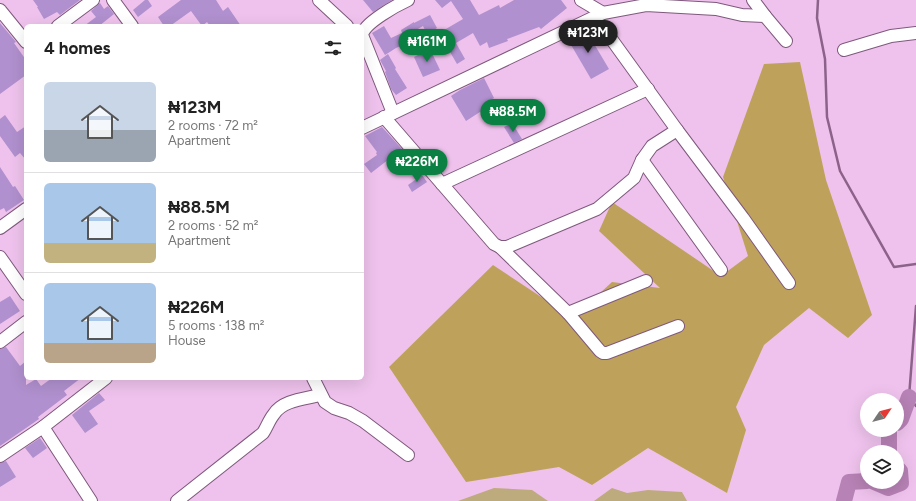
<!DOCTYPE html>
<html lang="en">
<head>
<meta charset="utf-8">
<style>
	:root { --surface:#fff; --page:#f2f2f2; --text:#222; --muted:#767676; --line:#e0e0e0; --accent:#0b8043 }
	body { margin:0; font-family:Figtree,sans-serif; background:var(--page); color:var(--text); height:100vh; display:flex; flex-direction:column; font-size:15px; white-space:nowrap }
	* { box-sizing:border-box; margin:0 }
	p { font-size:13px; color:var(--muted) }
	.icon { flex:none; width:22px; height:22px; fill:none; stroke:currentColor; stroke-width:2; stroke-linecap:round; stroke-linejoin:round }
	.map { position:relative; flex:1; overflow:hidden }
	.panel { position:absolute; left:24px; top:24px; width:340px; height:356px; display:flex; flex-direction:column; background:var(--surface); border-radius:6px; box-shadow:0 4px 16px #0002 }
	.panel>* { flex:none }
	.needle { width:26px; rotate:55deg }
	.buttons { position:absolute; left:860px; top:393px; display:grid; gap:8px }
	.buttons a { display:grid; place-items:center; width:44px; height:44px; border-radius:50%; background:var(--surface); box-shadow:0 4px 16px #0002; font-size:20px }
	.price { position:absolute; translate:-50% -34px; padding:0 9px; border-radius:14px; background:var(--accent); color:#fff; font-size:13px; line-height:26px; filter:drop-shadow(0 1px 2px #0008) }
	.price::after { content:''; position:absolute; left:50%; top:24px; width:12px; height:9px; margin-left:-6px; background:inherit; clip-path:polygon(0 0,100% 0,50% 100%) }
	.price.selected { background:#222; color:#fff }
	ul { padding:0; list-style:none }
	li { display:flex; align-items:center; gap:12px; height:100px; padding:0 20px }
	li+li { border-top:1px solid var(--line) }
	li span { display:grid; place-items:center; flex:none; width:112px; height:80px; border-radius:6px; color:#555 }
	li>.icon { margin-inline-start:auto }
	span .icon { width:48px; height:48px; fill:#fffc; stroke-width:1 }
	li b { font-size:17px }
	h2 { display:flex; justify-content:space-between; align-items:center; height:48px; padding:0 20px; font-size:17px }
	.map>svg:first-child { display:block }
	.green { fill:#beab7d }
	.forest { fill:#bea25c }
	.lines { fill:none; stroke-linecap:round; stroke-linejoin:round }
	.stream { stroke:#8c628a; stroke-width:2.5 }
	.river { stroke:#b782b5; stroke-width:16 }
	.building { fill:#b090ce }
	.minor-casing { stroke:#7f587d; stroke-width:14 }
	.minor { stroke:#fff; stroke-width:12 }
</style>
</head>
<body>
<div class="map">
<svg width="916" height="501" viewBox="0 0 916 501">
	<rect width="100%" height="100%" fill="#eec2ec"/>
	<g class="green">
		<path d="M 494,488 L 532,490 L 548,501 L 458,501 Z"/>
		<path d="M 612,488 L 627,493 L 648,490 L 682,492 L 687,501 L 594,501 Z"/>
	</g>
	<path class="forest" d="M 800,62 L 826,180 L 872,315 L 848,338 L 809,308 L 764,345 L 736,407 L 746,430 L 727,493 L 648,448 L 592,485 L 559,467 L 466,482 L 389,367 L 493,265 L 573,318 L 612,282 L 660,288 L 599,231 L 612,202 L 721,276 L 748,256 L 723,177 L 764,64 Z"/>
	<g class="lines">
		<g class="stream">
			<path d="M 818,0 L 817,18 L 825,59 L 827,117 L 840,171 L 894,267 L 916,264"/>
			<path d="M 916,306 L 909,397 L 916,406"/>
		</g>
		<g class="river">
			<path d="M 897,423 L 901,419 L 909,397"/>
			<path d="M 889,452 L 889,430"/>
			<path d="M 874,482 L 888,488 L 901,483 L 900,471 L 897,468"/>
			<path d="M 844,501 L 849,482 L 867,481"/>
		</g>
	</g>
	<g class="building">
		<path d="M 33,0 L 80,0 L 60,15 L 57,12 L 44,19 L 37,7 L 38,7 Z"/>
		<path d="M 145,0 L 148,0 L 152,6 L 138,17 L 133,10 Z"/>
		<path d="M 181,0 L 216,0 L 223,11 L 228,7 L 241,26 L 210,26 L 207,22 L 202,26 L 191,11 L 170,26 L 164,26 L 158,17 Z"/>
		<path d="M 363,0 L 392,0 L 373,12 Z"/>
		<path d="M 435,0 L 470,0 L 479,15 L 499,5 L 500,8 L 514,0 L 561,0 L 567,8 L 541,29 L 539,27 L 507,39 L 508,41 L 489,48 L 487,42 L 480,46 L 473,33 L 456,43 L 465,59 L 457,64 L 439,33 L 463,19 L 451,1 L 442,8 Z"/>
		<path d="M 100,3 L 104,9 L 108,6 L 114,14 L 99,26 L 84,26 L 96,17 L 91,11 Z"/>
		<path d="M 430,15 L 437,28 L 427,34 L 423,26 L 411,33 L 414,40 L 396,48 L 385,55 L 372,33 L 384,26 L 391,38 L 402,33 L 401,30 L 414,22 L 414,23 Z"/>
		<path d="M 0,23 L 16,42 L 14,43 L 26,60 L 26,75 L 0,94 Z"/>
		<path d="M 584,30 L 587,32 L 609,69 L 591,79 L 567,38 Z"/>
		<path d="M 430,49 L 440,70 L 423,77 L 414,57 Z"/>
		<path d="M 388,54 L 396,68 L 395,69 L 407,88 L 396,95 L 391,89 L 385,72 L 386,71 L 380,60 Z"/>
		<path d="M 484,78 L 494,98 L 488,101 L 499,121 L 492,125 L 483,110 L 466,121 L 451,96 L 460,90 Z"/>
		<path d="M 5,115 L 17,132 L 26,126 L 26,160 L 20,153 L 15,157 L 0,136 L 0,119 Z"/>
		<path d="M 512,123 L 522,139 L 514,143 L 504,127 Z"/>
		<path d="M 382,127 L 402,149 L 371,173 L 364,164 L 377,155 L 376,153 L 377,152 L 365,136 Z"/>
		<path d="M 0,167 L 13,187 L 15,186 L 24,200 L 6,212 L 4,208 L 0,210 Z"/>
		<path d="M 422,175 L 427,182 L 412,192 L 408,185 Z"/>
		<path d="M 10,296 L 20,311 L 0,324 L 0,302 Z"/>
		<path d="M 6,347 L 20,366 L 26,361 L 26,385 L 36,379 L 41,386 L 52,378 L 81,378 L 64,391 L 67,395 L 38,417 L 39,419 L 0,446 L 0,349 Z"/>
		<path d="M 99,393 L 105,400 L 89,411 L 98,424 L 85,433 L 72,415 Z"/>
		<path d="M 40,438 L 47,448 L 33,458 L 25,448 Z"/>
		<path d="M 6,461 L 16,477 L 0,487 L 0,463 Z"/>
	</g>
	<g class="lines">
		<g class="minor-casing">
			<g id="minor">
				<path d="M 113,0 L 132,26"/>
				<path d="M 319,0 L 347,26"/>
				<path d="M 581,0 L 603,13"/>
				<path d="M 753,0 L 765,16"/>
				<path d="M 0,10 L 26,42"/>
				<path d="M 58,26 L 93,0"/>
				<path d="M 844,50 L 891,36 L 916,33"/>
				<path d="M 393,113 L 362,35 C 364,23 397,5 408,0"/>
				<path d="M 384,117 L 494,244 L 500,247 L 507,247 L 597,209 L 634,178 L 642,160 L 652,146 L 677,130 L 612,40 L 585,22"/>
				<path d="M 362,128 L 603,13 L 646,5 L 716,9 L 742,15 L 765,16 L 786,41"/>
				<path d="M 677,130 L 743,218 L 789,283"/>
				<path d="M 642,160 L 721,270"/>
				<path d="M 442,184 L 648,89"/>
				<path d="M 0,228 L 26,209"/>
				<path d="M 500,247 L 568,313 L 600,351 L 603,353 L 607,353 L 678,326"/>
				<path d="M 0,257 L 26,294"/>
				<path d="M 568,313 L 646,281"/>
				<path d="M 0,342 L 26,322"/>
				<path d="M 313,378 L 325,402 L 334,408 L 349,413 L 363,421 L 408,455"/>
				<path d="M 43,427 L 91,501"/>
				<path d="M 0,456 L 43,427 L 106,378"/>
				<path d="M 177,501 L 263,433 C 267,427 269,420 274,414 C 283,400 305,399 320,395"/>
			</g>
		</g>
		<use href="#minor" class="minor"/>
	</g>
</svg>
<div class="buttons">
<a><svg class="needle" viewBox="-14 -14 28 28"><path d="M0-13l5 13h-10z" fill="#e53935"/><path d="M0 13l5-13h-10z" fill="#767676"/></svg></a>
<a><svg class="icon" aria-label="layers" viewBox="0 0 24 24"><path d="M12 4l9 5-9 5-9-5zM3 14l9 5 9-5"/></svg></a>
</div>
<b class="price selected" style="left:588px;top:54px">₦123M</b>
<b class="price" style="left:427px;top:63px">₦161M</b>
<b class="price" style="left:513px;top:133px">₦88.5M</b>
<b class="price" style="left:417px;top:183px">₦226M</b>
<section class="panel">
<h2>4 homes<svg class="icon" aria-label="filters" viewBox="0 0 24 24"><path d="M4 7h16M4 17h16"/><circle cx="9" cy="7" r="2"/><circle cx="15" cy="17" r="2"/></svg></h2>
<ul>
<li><span style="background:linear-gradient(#c9d6e8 60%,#9aa5b1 0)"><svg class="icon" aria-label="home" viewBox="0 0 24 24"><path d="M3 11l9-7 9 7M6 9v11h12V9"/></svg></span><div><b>₦123M</b><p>2 rooms · 72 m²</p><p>Apartment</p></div></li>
<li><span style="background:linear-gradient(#a9c7e8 75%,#c2b280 0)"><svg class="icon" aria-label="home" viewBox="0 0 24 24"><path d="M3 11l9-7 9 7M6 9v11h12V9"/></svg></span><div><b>₦88.5M</b><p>2 rooms · 52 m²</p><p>Apartment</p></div></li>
<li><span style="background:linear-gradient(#a9c7e8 75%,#b9a48a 0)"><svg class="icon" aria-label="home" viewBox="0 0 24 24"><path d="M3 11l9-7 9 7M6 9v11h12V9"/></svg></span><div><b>₦226M</b><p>5 rooms · 138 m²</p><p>House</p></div></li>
</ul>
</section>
</div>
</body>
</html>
